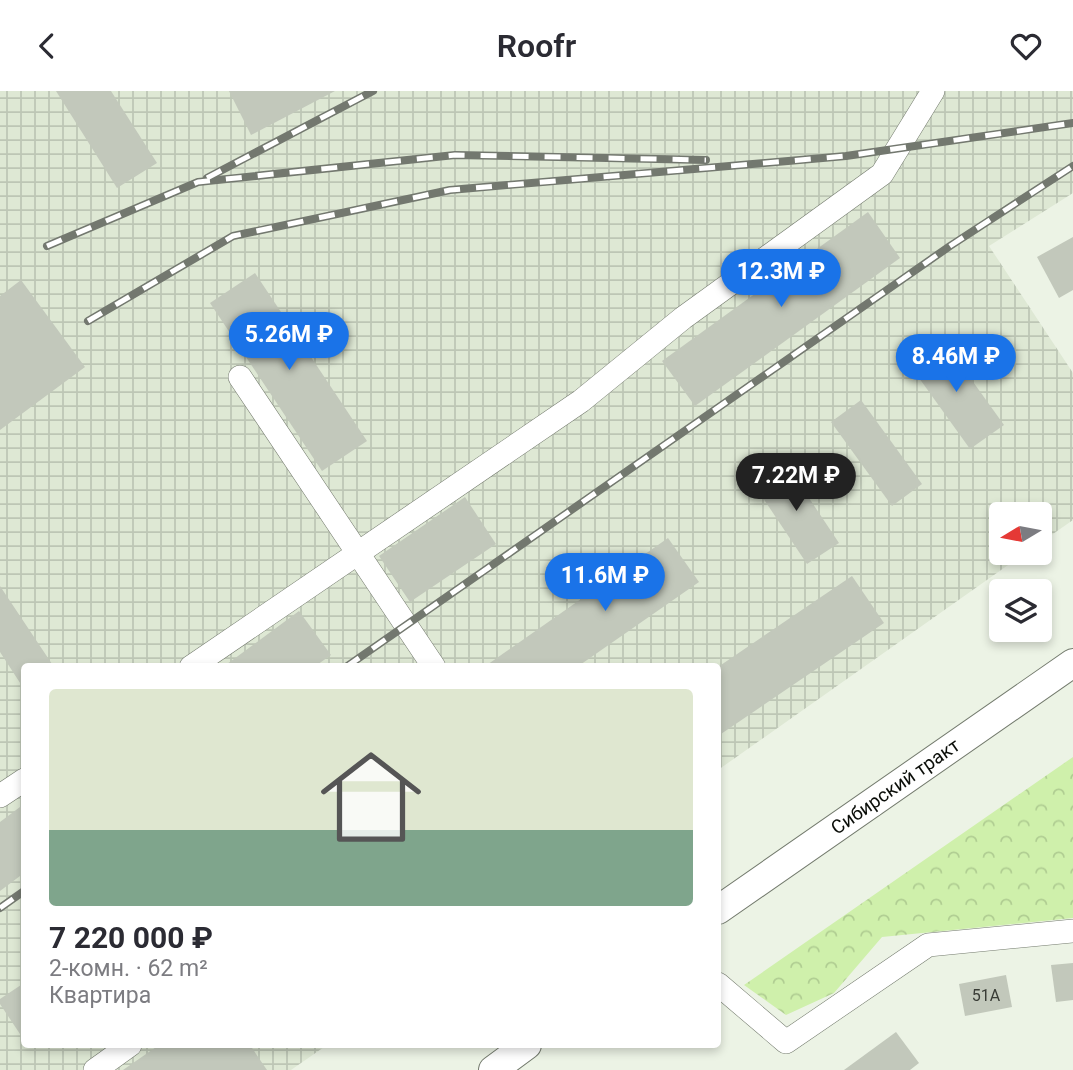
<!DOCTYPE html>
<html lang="ru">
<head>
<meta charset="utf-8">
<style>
	:root { --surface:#fff; --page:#f2f2f3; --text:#2b2b33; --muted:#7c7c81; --accent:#1a73e8 }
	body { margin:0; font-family:Roboto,sans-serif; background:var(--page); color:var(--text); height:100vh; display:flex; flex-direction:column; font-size:26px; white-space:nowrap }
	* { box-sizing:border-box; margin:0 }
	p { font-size:23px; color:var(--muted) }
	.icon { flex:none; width:38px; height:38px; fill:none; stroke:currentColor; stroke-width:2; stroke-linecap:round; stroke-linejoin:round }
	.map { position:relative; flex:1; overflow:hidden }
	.details { position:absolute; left:21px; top:572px; width:700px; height:385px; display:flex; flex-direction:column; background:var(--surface); border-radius:7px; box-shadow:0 4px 10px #0003 }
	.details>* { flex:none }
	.needle { width:46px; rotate:260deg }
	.buttons { position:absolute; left:989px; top:411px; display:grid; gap:14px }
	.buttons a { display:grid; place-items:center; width:63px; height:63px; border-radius:7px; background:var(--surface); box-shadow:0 4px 10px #0003; font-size:35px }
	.price { position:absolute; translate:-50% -60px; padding:0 16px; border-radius:24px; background:var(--accent); color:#fff; font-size:23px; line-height:46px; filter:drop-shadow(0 2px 4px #0008) }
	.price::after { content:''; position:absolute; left:50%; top:42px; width:21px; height:16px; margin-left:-10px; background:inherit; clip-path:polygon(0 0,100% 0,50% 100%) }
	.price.on { background:#222; color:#fff }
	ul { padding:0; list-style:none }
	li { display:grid; align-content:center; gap:14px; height:371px; padding:0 28px }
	li span { display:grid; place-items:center; height:217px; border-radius:7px; color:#555 }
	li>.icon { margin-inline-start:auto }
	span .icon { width:126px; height:126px; fill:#fffc; stroke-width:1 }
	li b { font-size:30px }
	header { display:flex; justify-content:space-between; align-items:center; height:91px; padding:0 28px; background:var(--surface); font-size:32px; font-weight:600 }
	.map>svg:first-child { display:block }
	.industrial { fill:url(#industrial-grid) }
	.forest { fill:url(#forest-crowns) }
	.building { fill:#c2c8bb }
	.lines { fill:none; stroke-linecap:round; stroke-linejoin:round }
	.minor-casing { stroke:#737a6d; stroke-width:24 }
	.major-casing { stroke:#737a6d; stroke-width:30 }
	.minor { stroke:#fff; stroke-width:23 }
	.major { stroke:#fff; stroke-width:28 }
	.rail-casing { stroke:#73786f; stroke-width:8 }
	.rail { stroke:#fff; stroke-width:5; stroke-dasharray:16; stroke-linecap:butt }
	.labels { text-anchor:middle; stroke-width:7; stroke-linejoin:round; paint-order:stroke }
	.number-label { font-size:16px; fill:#393c36 }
	.street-label { font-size:19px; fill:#0b0e09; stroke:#fff }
</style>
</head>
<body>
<header><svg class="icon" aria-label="back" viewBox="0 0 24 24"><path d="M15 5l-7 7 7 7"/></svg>Roofr<svg class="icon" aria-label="heart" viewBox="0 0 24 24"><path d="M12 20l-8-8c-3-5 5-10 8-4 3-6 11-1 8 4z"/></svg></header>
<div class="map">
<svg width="1073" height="979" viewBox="0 0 1073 979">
	<defs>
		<pattern id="industrial-grid" width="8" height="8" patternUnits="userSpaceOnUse" patternTransform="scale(1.75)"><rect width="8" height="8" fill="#dee8d4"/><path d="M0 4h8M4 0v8" fill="none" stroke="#bdc6b5"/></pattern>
		<pattern id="forest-crowns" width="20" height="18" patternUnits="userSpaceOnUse" patternTransform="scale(1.75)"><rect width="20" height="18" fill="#cff0ab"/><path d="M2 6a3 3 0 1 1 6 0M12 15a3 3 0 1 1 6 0" fill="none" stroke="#b0cd92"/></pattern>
	</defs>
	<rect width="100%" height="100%" fill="#ecf3e5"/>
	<path class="industrial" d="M 0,0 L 1073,0 L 1073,102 L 989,155 L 1073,282 L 1073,429 L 1040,452 L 1040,424 L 1001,424 L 1001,462 L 1025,462 L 718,679 L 718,576 L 24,576 L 24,954 L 327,954 L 291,979 L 0,979 Z"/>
	<path class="forest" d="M 1073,666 L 1073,827 L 882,846 L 834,902 L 786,924 L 744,894 Z"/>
	<g class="building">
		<path d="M 56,0 L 111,0 L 157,72 L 117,97 Z"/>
		<path d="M 229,0 L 335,0 L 251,44 Z"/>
		<path d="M 868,121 L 900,167 L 695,315 L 662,270 Z"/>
		<path d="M 1073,146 L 1073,199 L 1059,207 L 1037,166 Z"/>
		<path d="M 255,182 L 367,350 L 322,380 L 210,212 Z"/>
		<path d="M 21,189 L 85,276 L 0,339 L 0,205 Z"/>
		<path d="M 943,249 L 1004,334 L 970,358 L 909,273 Z"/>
		<path d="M 861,309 L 922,393 L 892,415 L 831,331 Z"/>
		<path d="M 785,371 L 839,452 L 807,473 L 753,392 Z"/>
		<path d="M 465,406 L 496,453 L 410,511 L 379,465 Z"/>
		<path d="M 668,447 L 699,491 L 577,576 L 484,576 Z"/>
		<path d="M 852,485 L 884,532 L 718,645 L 718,576 Z"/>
		<path d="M 0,495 L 54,576 L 24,576 L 24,598 L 0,561 Z"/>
		<path d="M 299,520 L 331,564 L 314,576 L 223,576 Z"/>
		<path d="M 24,713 L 24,782 L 0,800 L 0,731 Z"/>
		<path d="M 1073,872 L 1073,909 L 1056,911 L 1051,874 Z"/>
		<path d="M 1006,884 L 1012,916 L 965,925 L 959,893 Z"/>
		<path d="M 24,892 L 24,949 L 0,913 L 0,908 Z"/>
		<path d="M 896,941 L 919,972 L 910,979 L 844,979 Z"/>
		<path d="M 159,954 L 250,954 L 267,979 L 123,979 Z"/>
	</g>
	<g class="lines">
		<g class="minor-casing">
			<g id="minor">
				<path d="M 240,286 L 434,576"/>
				<path d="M 191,576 L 581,310 L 683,227 L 882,83 L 933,0"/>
				<path d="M 0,705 L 24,689"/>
				<path d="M 718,893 L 786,951 L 928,854 L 1073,840"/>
				<path d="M 95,979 L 130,954"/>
			</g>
		</g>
		<g class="major-casing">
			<g id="major">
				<path d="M 718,819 L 1073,572"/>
				<path d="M 493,979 L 527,954"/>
			</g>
		</g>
		<use href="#minor" class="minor"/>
		<use href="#major" class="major"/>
		<g class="rail-casing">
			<g id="rail">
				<path d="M 207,87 L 373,0"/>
				<path d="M 47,155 L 198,91 L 455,64 L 706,69"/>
				<path d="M 88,230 L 233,145 L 450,99 L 846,65 L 1073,32"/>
				<path d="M 346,576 L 950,155 L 1073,75"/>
				<path d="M 0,817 L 24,800"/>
			</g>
		</g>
		<use href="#rail" class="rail"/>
	</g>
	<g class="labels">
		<g class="number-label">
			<text x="986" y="910">51А</text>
		</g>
		<g class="street-label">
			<text transform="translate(895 695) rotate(-35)" y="7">Сибирский тракт</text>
		</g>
	</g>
</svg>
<div class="buttons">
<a><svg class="needle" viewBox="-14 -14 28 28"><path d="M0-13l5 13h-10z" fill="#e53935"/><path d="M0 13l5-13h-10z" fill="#7c7c81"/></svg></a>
<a><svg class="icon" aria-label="layers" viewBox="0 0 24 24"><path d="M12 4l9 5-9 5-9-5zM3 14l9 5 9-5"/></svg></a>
</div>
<b class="price" style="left:781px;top:218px">12.3M ₽</b>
<b class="price" style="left:289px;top:281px">5.26M ₽</b>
<b class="price" style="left:956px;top:303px">8.46M ₽</b>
<b class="price on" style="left:796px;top:422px">7.22M ₽</b>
<b class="price" style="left:605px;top:522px">11.6M ₽</b>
<section class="details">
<ul>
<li><span style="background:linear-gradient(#dfe7d0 65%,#7fa58c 0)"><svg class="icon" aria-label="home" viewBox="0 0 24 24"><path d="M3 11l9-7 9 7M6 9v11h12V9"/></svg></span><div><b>7 220 000 ₽</b><p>2-комн. · 62 m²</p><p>Квартира</p></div></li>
</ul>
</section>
</div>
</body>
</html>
